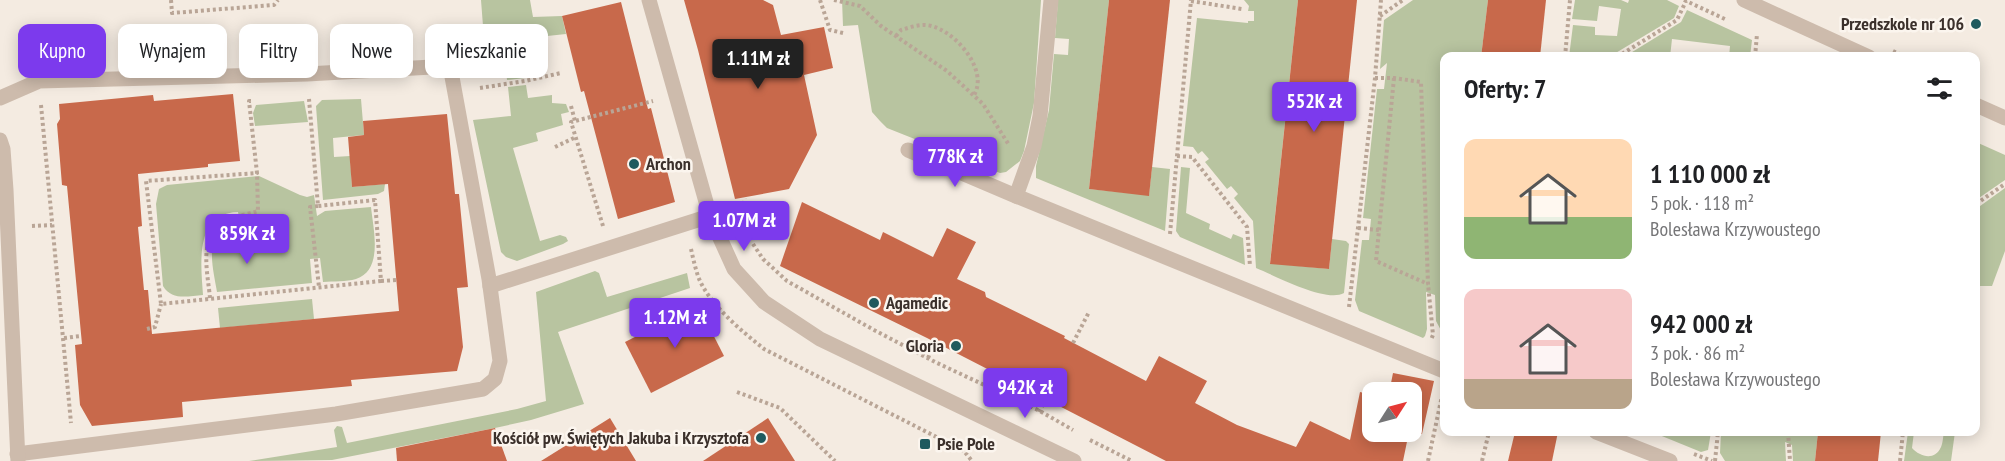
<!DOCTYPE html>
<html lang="pl">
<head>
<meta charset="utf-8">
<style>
	:root { --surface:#fff; --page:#f2f2f2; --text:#202124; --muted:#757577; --accent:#7c3aed }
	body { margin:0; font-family:"PT Sans Narrow",sans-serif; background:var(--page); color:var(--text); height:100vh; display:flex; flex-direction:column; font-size:22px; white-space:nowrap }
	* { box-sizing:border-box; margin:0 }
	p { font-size:20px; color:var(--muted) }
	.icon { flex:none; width:33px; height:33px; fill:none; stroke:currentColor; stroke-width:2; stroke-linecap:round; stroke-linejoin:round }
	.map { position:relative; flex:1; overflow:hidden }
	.side { position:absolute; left:1440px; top:52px; width:540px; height:384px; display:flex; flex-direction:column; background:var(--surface); border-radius:12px; box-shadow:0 3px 15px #0003 }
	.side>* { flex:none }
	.guide { position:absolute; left:18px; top:24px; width:570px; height:54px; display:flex; gap:12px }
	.needle { width:39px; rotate:54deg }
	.tools { position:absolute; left:1362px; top:382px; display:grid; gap:12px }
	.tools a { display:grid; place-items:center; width:60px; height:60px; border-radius:12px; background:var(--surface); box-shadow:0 3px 15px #0003; font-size:30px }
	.price { position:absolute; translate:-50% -51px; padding:0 14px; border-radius:6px; background:var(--accent); color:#fff; font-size:20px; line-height:39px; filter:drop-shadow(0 2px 3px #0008) }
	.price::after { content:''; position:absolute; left:50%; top:36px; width:18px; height:14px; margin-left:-9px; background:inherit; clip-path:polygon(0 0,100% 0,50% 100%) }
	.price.active { background:#222; color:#fff }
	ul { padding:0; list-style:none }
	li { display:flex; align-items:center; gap:18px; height:150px; padding:0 24px }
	li span { display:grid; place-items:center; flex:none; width:168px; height:120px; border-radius:12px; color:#555 }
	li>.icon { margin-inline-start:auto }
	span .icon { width:72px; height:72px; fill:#fffc; stroke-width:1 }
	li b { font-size:26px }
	h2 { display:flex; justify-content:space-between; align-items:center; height:72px; padding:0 24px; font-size:26px }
	.tag { padding:0 21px; border-radius:12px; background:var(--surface); box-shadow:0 3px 15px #0003; font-size:21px; line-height:54px }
	.tag.active { background:var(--accent); color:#fff }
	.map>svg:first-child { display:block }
	.green { fill:#b8c4a0 }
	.building { fill:#c8694b }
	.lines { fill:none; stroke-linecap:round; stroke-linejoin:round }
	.path { stroke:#b9a596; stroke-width:4; stroke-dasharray:3 3; stroke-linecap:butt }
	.lane { stroke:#cdbbac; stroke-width:15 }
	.street { stroke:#cdbbac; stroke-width:15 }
	.poi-dot { fill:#1f5a5e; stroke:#fbf5ee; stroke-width:2 }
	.labels { text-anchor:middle; stroke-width:5; stroke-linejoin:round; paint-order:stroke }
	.poi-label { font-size:18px; font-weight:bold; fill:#3b302b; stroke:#fbf5ee; text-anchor:end }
</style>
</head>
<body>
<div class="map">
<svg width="2005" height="461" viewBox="0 0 2005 461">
	<rect width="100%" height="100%" fill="#f4ebe1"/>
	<g class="green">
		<path d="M 481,0 L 530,0 L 533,17 L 562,16 L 566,34 L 519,39 L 525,78 L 507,80 L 503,37 L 484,39 Z"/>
		<path d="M 842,0 L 1041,0 L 1034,103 L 1024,151 L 1020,161 L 1006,172 L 1000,173 L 887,128 L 880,121 L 872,112 L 858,25 L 843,26 Z"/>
		<path d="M 1058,0 L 1109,0 L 1089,189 L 1149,195 L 1152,167 L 1170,169 L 1165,231 L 1036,178 L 1036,166 L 1049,110 L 1054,54 L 1068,55 L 1069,39 L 1055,38 Z"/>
		<path d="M 1244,0 L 1298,0 L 1270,263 L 1329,269 L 1332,239 L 1346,241 L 1349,244 L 1344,293 C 1326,303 1276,276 1256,268 L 1253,221 L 1234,198 L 1238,194 L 1231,186 L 1227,189 L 1205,162 L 1209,159 L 1202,151 L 1198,154 L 1193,147 L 1183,146 L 1197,18 L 1248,23 L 1248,21 L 1254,21 L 1254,11 L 1248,11 L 1249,6 Z"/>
		<path d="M 1413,0 L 1488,0 L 1481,57 L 1444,57 L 1444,336 L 1436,321 L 1435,295 L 1426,292 L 1427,329 L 1425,336 L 1423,338 L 1359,311 L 1355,300 L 1362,240 L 1369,240 L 1371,219 L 1363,218 L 1377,89 L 1384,89 L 1387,63 L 1380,69 L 1384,20 Z"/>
		<path d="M 1575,0 L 1621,0 L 1628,3 L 1629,0 L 1667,0 L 1679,6 L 1674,18 L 1609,57 L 1569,57 L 1573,25 L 1595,27 L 1595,35 L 1617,36 L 1621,9 L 1599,6 L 1597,21 L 1572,19 Z"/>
		<path d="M 1687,10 L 1752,40 L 1750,57 L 1729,57 L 1730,46 L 1672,39 L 1670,57 L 1624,57 L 1681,22 Z"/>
		<path d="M 526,85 L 528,98 L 552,95 L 552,103 L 566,104 L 569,112 L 561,114 L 563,125 L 536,133 L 538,141 L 513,148 L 540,241 L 560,235 L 566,237 L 568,241 L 563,244 L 517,261 L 506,257 L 501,252 L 473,120 L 511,116 L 508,87 Z"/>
		<path d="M 361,99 L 364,135 L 333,138 L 334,157 L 350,156 L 352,187 L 385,184 L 384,191 L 378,194 L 323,200 L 316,106 L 322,100 Z"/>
		<path d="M 304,101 L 308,122 L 255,126 L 253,113 L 256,105 Z"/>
		<path d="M 1976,142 L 2005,155 L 2005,180 L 1976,200 Z"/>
		<path d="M 1181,167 L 1190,168 L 1186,213 L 1210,224 L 1209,229 L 1231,239 L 1233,234 L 1243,238 L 1245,265 L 1180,237 L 1176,231 Z"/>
		<path d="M 259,176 L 300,195 L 307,197 L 314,195 L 317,216 L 325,211 L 371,207 C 373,228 384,270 356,279 C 346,282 334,281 323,282 L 320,258 L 310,259 L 312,283 L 217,292 C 212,262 202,232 240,222 L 238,212 C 194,213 201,265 203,295 C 188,296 172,301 163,286 L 156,204 L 159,189 L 167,185 Z"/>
		<path d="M 2005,188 L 2005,251 L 1992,286 L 1976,286 L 1976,209 Z"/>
		<path d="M 595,271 L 599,273 L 607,297 L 687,273 L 690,288 L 558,332 L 584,404 L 531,420 L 495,428 L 332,460 L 249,461 L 337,447 L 334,430 L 337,426 L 342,427 L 347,443 L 517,409 L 546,401 L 536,292 Z"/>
		<path d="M 312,299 L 314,319 L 220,328 L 218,308 Z"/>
		<path d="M 1652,432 L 1711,432 L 1708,450 L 1701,452 Z"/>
		<path d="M 1721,432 L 1818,432 L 1815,461 L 1793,461 L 1792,445 L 1785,442 L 1786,461 L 1725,461 L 1720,453 Z"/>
		<path d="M 1908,432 L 1914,432 L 1912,448 C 1920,457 1935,461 1941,447 C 1943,443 1943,436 1944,432 L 1955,432 L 1951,461 L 1904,461 Z"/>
	</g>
	<g class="building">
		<path d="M 684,0 L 763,0 L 773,5 L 781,35 L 824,27 L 833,68 L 804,75 L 817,135 L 789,189 L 735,199 L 698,50 Z"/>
		<path d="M 1109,0 L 1170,0 L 1149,196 L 1089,189 Z"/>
		<path d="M 1298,0 L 1357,0 L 1329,269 L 1270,264 Z"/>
		<path d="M 1488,0 L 1546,0 L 1540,57 L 1481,57 Z"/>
		<path d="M 621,2 L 648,109 L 651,108 L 675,202 L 618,219 L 584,91 L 581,92 L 562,16 Z"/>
		<path d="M 503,37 L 506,72 L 479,75 L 476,40 Z"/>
		<path d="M 233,94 L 240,161 L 208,164 L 208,167 L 138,174 L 142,226 L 138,227 L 144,290 L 148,290 L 152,334 L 399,311 L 388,184 L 352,187 L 348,137 L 364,135 L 363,121 L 447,114 L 455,194 L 459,194 L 468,287 L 457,288 L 463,347 L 457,371 L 351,380 L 352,386 L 182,402 L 183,417 L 92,426 L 80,405 L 75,345 L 82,344 L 67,186 L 62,185 L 57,124 L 60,119 L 59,104 L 153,95 L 154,101 Z"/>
		<path d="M 802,202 L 880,240 L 883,232 L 933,257 L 947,228 L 976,242 L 957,279 L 985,292 L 986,297 L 1065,336 L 1064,338 L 1146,381 L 1159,356 L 1207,381 L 1195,403 L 1237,425 L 1296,447 L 1310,421 L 1350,440 L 1360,392 L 1372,395 L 1372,432 L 1409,432 L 1403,461 L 1166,461 L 927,338 L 780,266 Z"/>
		<path d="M 698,305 L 724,356 L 651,393 L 625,342 Z"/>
		<path d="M 1393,373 L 1434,381 L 1422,434 L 1412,431 L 1412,393 L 1389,393 Z"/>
		<path d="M 610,418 L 636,461 L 541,461 Z"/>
		<path d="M 768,418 L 795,461 L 703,461 Z"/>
		<path d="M 495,428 L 507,461 L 397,461 L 396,448 Z"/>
		<path d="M 1515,432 L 1558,432 L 1552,461 L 1508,461 Z"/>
		<path d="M 1818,432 L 1881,432 L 1878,461 L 1815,461 Z"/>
	</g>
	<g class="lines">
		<g class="path">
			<path d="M 171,0 L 172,13 L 274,5 L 278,0"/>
			<path d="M 820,0 L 830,30 L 843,33"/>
			<path d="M 834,0 L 860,6 L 881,26 L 947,71 L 983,104 L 1009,145"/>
			<path d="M 1684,0 L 1727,20"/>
			<path d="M 1191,1 L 1242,9"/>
			<path d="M 1380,16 L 1403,0"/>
			<path d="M 896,36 L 901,30 C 908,28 916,25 924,25 C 951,25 990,69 974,95"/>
			<path d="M 1893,51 L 1906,57"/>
			<path d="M 1565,57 L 1570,0"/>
			<path d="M 1617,57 L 1677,20 L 1686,1"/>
			<path d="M 1755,57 L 1757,34"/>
			<path d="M 1375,78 L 1394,78 L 1421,82 L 1428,284 L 1433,335 L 1431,340"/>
			<path d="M 1394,78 L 1376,261 L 1428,284"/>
			<path d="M 480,88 L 525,81 L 561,73"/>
			<path d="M 251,101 L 249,101 L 257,173 L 146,181 L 161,304 L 381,281 L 375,200 L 318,206 L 309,99"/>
			<path d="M 41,105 L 71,423"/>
			<path d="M 571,106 L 575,121"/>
			<path d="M 555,147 L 576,137"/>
			<path d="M 1177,156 L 1192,157 L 1247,227 L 1250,266"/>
			<path d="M 1976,204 L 2005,184"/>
			<path d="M 318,206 L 310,207 L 319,287"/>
			<path d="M 735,212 L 744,204 L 745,198"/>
			<path d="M 32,226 L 52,225"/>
			<path d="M 603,226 L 571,122 L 653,101"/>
			<path d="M 1358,228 L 1379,230"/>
			<path d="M 1170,234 L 1191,0"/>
			<path d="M 753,244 L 763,259 L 787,281 L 874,330 L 935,362 L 1040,411 L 1073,430"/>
			<path d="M 691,249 C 693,258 695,267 698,276 C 708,304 742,331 764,349 L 964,451 L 972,461"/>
			<path d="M 381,281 L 397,280"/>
			<path d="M 210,298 C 208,274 197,234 226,220 C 236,216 248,214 258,211 L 257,173"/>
			<path d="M 1349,307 L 1375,78 L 1381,0"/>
			<path d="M 147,329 L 155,327 L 161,304"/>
			<path d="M 64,338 L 81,336"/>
			<path d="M 1073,343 L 1089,312"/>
			<path d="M 928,358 L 935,342"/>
			<path d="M 737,392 L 780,408 L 835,461"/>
			<path d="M 1039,412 L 1046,399"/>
			<path d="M 1788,432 L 1790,461"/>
			<path d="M 1090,440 L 1132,461"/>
			<path d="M 1694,454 L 1712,461"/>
			<path d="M 1428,461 L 1442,396"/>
			<path d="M 1482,461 L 1489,432"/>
			<path d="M 1715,461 L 1718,432"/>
			<path d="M 1900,461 L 1903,432"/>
		</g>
		<g class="lane">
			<path d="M 0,98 L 39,81 L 307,74 L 450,66 L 489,279 L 500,361 L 495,379 L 483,389 L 336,414 L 17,454"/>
			<path d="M 490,286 L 710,216"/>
		</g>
		<g class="street">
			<path d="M 649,0 L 710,216 L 734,269 L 764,302 L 820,339 L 1074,461"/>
			<path d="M 1051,0 L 1040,116 L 1034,146 L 1016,196 L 1444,371"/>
			<path d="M 1744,0 L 1869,57"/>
			<path d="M 1976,105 L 2005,118"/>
			<path d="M 0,140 L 3,149 L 6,190 L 18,461"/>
			<path d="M 908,150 L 1016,196"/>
			<path d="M 1596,432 L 1670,461"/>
		</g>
	</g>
	<g class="poi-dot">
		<circle cx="1976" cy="24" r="6"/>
		<circle cx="634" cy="164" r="6"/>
		<circle cx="874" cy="303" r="6"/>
		<circle cx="956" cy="346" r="6"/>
		<circle cx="761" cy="438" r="6"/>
		<rect x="919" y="438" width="12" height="12" rx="3"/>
	</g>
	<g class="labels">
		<g class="poi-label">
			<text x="1964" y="30">Przedszkole nr 106</text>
			<text x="646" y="170" text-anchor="start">Archon</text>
			<text x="886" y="309" text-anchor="start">Agamedic</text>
			<text x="944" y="352">Gloria</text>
			<text x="749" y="444">Kościół pw. Świętych Jakuba i Krzysztofa</text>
			<text x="937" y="450" text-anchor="start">Psie Pole</text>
		</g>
	</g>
</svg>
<div class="tools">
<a><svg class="needle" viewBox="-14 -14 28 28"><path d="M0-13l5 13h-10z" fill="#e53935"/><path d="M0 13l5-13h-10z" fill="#757577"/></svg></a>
</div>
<b class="price active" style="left:758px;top:90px">1.11M zł</b>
<b class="price" style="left:1314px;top:133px">552K zł</b>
<b class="price" style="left:955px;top:188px">778K zł</b>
<b class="price" style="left:744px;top:252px">1.07M zł</b>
<b class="price" style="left:247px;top:265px">859K zł</b>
<b class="price" style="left:675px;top:349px">1.12M zł</b>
<b class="price" style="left:1025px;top:419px">942K zł</b>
<div class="guide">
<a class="tag active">Kupno</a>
<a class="tag">Wynajem</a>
<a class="tag">Filtry</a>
<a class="tag">Nowe</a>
<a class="tag">Mieszkanie</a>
</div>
<section class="side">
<h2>Oferty: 7<svg class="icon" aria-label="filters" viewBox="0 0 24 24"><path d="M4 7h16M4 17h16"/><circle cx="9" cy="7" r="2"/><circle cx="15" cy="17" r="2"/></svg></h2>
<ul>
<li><span style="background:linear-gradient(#ffd9b3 65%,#8fb573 0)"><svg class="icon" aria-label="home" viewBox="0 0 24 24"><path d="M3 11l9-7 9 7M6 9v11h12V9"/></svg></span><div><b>1 110 000 zł</b><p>5 pok. · 118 m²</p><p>Bolesława Krzywoustego</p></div></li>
<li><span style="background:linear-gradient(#f6c9c9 75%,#b9a48a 0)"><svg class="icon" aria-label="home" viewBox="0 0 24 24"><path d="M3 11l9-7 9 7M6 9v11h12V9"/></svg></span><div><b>942 000 zł</b><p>3 pok. · 86 m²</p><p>Bolesława Krzywoustego</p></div></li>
</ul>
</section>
</div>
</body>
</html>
